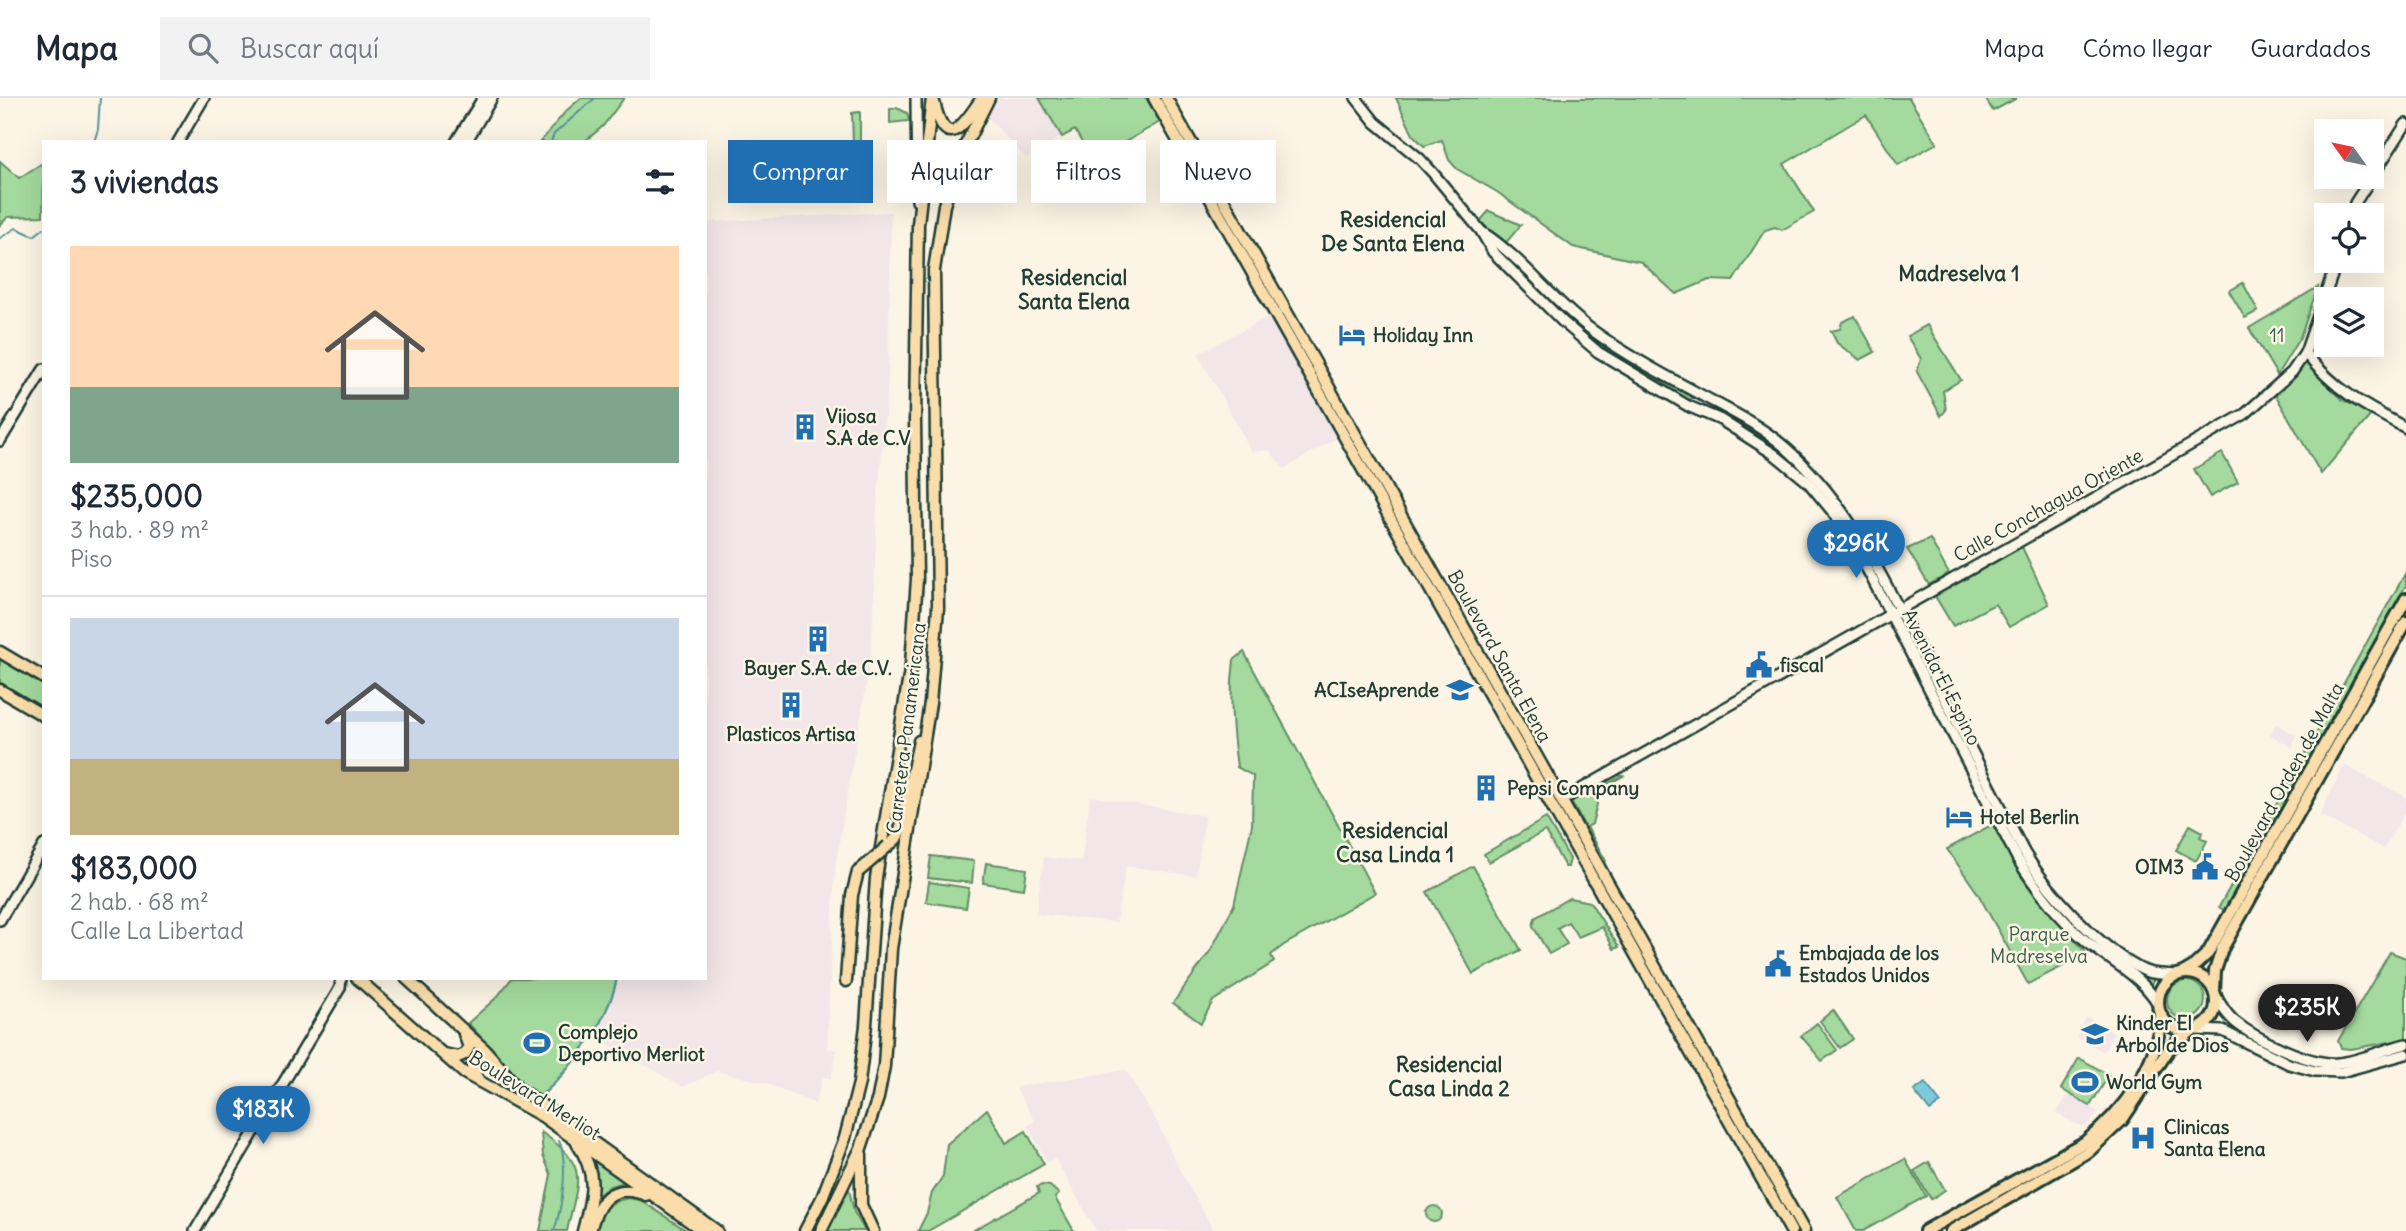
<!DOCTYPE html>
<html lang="es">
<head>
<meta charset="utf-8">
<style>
	:root { --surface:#fff; --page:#f2f2f3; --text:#1f2937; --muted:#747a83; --line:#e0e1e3; --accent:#1f6fb2 }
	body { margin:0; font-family:Delius,sans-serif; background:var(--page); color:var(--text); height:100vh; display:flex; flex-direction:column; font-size:26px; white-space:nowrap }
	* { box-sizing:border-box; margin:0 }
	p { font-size:23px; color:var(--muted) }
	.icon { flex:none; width:38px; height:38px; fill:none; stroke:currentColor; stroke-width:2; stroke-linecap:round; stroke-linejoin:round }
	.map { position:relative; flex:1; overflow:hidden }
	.details { position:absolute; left:42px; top:42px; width:665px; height:840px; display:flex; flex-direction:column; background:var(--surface); border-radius:0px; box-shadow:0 7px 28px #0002 }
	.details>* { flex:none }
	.hud { position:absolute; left:728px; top:42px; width:665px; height:63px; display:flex; gap:14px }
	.needle { width:46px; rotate:303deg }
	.controls { position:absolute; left:2314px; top:21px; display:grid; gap:14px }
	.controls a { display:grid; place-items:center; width:70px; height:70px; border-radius:0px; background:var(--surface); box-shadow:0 7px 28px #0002; font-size:35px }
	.price { position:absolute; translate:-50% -60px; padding:0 16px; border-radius:24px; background:var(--accent); color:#fff; font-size:23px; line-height:46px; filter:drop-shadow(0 2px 4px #0008) }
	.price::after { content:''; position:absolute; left:50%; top:42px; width:21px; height:16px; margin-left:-10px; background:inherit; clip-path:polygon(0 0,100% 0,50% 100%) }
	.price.on { background:#222; color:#fff }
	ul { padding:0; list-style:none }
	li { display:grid; align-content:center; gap:14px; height:371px; padding:0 28px }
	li+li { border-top:2px solid var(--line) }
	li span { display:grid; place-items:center; height:217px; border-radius:0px; color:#555 }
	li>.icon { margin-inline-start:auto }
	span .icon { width:126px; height:126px; fill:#fffc; stroke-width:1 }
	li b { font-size:30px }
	h2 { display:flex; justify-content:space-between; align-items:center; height:84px; padding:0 28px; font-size:30px }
	.chip { padding:0 24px; border-radius:0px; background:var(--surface); box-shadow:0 7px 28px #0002; font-size:24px; line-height:63px }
	.chip.on { background:var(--accent); color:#fff }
	header { display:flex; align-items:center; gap:42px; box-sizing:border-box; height:98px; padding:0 35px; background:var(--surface); border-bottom:2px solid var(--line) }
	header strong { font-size:33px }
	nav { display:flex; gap:38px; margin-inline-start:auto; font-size:24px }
	.search { width:490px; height:63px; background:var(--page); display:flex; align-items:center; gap:18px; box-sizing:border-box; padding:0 24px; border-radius:0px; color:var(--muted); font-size:26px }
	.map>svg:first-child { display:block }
	.built { fill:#f2e6e9 }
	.green { fill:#a4da9d; stroke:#628c68; stroke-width:2 }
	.water { fill:#7dcadc; stroke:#579299; stroke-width:2 }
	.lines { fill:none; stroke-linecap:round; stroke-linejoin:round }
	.stream { stroke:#579299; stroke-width:2 }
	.secondary-casing { stroke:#1f3d34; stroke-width:14 }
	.primary-casing { stroke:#1f3d34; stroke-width:15 }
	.highway-casing { stroke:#1f3d34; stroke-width:16 }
	.secondary { stroke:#fcf5e5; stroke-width:9 }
	.primary { stroke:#faddab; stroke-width:10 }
	.highway { stroke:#faddab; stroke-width:10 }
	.primary-bridge-casing { stroke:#1f3d34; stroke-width:15; stroke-linecap:butt }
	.primary-bridge { stroke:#faddab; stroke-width:10 }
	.labels { text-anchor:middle; stroke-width:5; stroke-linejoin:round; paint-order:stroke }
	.poi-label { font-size:19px; font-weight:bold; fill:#1f3d34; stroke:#fcf5e5; text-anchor:start }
	.park-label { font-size:19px; fill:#3a5c49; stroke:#fcf5e5 }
	.street-label { font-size:19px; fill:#1f3d34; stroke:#fcf5e5 }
	.neighbourhood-label { font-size:21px; font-weight:bold; fill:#1f3d34; stroke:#fcf5e5 }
</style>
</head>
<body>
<header>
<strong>Mapa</strong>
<div class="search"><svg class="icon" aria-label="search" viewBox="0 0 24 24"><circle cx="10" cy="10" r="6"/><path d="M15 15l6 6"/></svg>Buscar aquí</div>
<nav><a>Mapa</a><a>Cómo llegar</a><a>Guardados</a></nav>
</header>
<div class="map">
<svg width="2406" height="1133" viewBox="0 0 2406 1133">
	<rect width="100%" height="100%" fill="#fcf5e5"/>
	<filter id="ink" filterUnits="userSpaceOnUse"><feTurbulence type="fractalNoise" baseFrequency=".0143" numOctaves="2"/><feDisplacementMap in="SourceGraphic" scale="14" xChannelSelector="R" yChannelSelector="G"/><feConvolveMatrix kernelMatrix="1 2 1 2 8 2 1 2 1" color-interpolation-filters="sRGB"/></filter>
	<g filter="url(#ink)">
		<g class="built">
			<path d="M 996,0 L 1039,0 L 1062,39 L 1026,60 L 987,19 Z"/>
			<path d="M 891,114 L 888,282 L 877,407 L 873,522 L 870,564 L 835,769 L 827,950 L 837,952 L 831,981 L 823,979 L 815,1006 L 766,985 L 717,973 L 683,989 L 593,937 L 614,892 L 617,880 L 705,880 L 705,124 Z"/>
			<path d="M 1268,219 L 1338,339 L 1284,371 L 1269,352 L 1252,354 L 1198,256 Z"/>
			<path d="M 2276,626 L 2296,637 L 2293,650 L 2270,637 Z"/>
			<path d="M 2344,667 L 2406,699 L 2406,712 L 2384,751 L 2320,717 Z"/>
			<path d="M 1090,698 L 1205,718 L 1196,778 L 1126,768 L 1116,824 L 1036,816 L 1044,759 L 1082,763 Z"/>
			<path d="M 2086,919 L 2114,934 L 2104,954 L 2076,939 Z"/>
			<path d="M 1126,972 L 1156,1023 L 1182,1076 L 1214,1133 L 1096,1133 L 1055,1060 L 1047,1064 L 1027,1028 L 1035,1023 L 1015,989 Z"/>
			<path d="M 2069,996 L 2099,1014 L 2086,1028 L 2078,1027 L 2056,1015 Z"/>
		</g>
		<g class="green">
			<path d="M 581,0 L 624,0 L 603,28 L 584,44 L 540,44 L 566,13 Z"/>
			<path d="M 1039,0 L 1146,0 L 1160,24 L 1092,63 L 1075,32 L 1062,39 Z"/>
			<path d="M 1396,0 L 1909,0 L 1937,45 L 1898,67 L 1866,17 L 1784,66 L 1814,114 L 1782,132 L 1775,129 L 1765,132 L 1733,183 L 1709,182 L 1676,196 L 1641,164 L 1573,149 L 1497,94 L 1457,71 L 1449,62 L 1442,42 L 1424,48 L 1413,37 Z"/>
			<path d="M 1985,0 L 2017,0 L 1993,13 Z"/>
			<path d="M 897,10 L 907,15 L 909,23 L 890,25 L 890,11 Z"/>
			<path d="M 860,14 L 860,46 L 853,46 L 852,15 Z"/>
			<path d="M 0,63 L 19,80 L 44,64 L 43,118 L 8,119 L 0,127 Z"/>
			<path d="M 1489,113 L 1521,127 L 1504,147 L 1480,123 Z"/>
			<path d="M 2243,185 L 2258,213 L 2245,220 L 2229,193 Z"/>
			<path d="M 2318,189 L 2300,239 L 2277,277 L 2249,230 Z"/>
			<path d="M 1855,218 L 1875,254 L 1860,262 L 1837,245 L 1831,233 L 1840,231 L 1842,224 Z"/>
			<path d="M 1927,227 L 1961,282 L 1943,293 L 1946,312 L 1941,318 L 1917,274 L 1921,261 L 1907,238 Z"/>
			<path d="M 1579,229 L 1693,297 L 1694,300 L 1686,303 C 1649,280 1612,257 1577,231 Z"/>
			<path d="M 2306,265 L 2343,302 L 2371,317 L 2321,376 L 2275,296 L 2283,291 L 2302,266 Z"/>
			<path d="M 1723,314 L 1758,332 L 1801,368 L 1797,374 L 1718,318 L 1717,315 Z"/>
			<path d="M 2222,355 L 2238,384 L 2210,399 L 2194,371 Z"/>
			<path d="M 1930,441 L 1949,476 L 1929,487 L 1907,451 Z"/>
			<path d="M 2022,449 L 2049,506 L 2009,529 L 1995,506 L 1953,528 L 1935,498 Z"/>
			<path d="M 2406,474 L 2406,487 L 2225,813 L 2219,809 Z"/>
			<path d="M 1244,554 L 1375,795 L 1284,847 L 1271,857 L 1274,864 L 1213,903 L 1201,925 L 1173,905 L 1211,852 L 1234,807 L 1252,727 L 1253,678 L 1237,669 C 1232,632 1229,599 1234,562 Z"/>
			<path d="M 0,561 L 44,588 L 44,610 L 0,584 Z"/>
			<path d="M 1615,676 L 1623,678 L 1601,690 L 1592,726 L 1587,729 L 1606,763 L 1604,764 L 1571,703 Z"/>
			<path d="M 1546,720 L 1570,761 L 1568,769 L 1565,769 L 1545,733 L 1489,764 L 1484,756 Z"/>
			<path d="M 1993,726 L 2022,779 L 2087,856 L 2028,886 L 1977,794 L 1947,751 Z"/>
			<path d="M 2190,727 L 2203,734 L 2200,739 L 2207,743 L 2196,763 L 2176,752 Z"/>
			<path d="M 931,758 L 974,763 L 972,785 L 928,780 Z"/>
			<path d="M 986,765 L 1027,771 L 1024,791 L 983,785 Z"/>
			<path d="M 1473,768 L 1521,852 L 1473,876 L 1427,794 Z"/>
			<path d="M 2034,778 L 2079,827 L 2156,878 L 2149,889 C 2108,857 2057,825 2034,778 Z"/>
			<path d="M 929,784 L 969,790 L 966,810 L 926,804 Z"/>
			<path d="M 1569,800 L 1590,804 L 1619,849 L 1614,851 L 1602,829 L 1578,839 L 1568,824 L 1557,830 L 1567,846 L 1549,856 L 1533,828 L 1535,820 Z"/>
			<path d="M 2390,854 L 2406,860 L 2406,941 L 2351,951 L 2341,950 L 2338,943 Z"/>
			<path d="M 512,880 L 617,880 C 613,899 603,921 593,937 C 584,951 551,995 536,999 C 510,978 491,949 468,925 L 497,899 Z"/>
			<circle cx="2186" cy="902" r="19"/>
			<path d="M 1833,912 L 1853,941 L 1840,950 L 1820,923 Z"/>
			<path d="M 1817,925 L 1837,952 L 1822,963 L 1801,938 Z"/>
			<path d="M 2079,960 L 2109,977 L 2090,1008 L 2061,991 Z"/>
			<path d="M 1713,974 L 1800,1133 L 1796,1133 L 1707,978 Z"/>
			<path d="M 987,1011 L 1006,1045 L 1026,1033 L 1044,1066 L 928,1133 L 918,1133 L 927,1115 L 932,1095 L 943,1078 L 947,1046 Z"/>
			<path d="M 541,1034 C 591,1068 578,1082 567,1133 L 540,1133 L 551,1076 L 543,1058 Z"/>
			<path d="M 593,1061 L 629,1083 L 610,1088 L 596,1099 Z"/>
			<path d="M 1905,1061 L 1926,1098 L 1863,1133 L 1856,1133 L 1837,1099 Z"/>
			<path d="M 1929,1064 L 1945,1092 L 1931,1101 L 1914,1073 Z"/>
			<path d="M 848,1087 L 854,1114 L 865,1133 L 826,1133 Z"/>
			<path d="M 1042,1087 L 1050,1088 L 1059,1096 L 1055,1100 L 1074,1133 L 972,1133 L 1039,1095 L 1037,1089 Z"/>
			<path d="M 629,1100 L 642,1103 L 687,1133 L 596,1133 C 603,1110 604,1105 629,1100 Z"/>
			<circle cx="1434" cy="1116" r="8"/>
		</g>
		<path class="water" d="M 1925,985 L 1941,1005 L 1930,1013 L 1914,993 Z"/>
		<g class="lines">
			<g class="stream">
				<path d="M 94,44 L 98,31 L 100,0"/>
				<path d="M 551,44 L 554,36 L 595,0"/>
				<path d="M 0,140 L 16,130 L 34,138 L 44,130"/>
				<path d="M 542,998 C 573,965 608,926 617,880"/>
				<path d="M 554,1133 C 562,1110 569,1065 559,1043"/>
			</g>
			<g class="secondary-casing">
				<g id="secondary">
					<path d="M 916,0 L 917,103"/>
					<path d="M 1356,0 L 1375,24 L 1420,61 L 1433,75 L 1481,133 L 1493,154 L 1563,224 L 1598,254 L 1688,308 L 1721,322 L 1774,356 L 1808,384 L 1832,413 L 1868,473 L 2017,760 C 2036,791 2058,819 2086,843 C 2110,863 2143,879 2158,906"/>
					<path d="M 178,44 L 204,0"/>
					<path d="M 456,44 L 483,0"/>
					<path d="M 466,44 L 492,0"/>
					<path d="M 2352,117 L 2355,105 L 2406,26"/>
					<path d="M 1482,134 C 1524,161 1552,203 1592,232 C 1623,255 1658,274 1692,292 C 1724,310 1758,325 1786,350 C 1851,407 1888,490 1927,566 C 1959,629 1992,691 2024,754 C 2047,793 2104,855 2145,873 C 2155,877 2167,876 2178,877"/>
					<path d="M 2305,255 C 2336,293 2363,307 2406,330"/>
					<path d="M 0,343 L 44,271"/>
					<path d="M 1562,702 L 2245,316 L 2292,274 L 2305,255 L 2337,163"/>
					<path d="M 0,822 L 44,747"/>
					<path d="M 2215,896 C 2220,906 2225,915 2234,923 C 2254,940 2311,968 2338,965 C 2361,963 2384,951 2406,946"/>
					<path d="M 2196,932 L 2223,933 L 2289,966 L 2315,973 L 2341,974 L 2406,956"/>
					<path d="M 195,1133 L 340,890 L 341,880"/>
				</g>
			</g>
			<g class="primary-casing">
				<g id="primary">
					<path d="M 1154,0 L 1791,1133"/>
					<path d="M 1166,0 L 1804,1133"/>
					<path d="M 934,4 C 946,57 964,26 982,0"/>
					<path d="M 0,554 L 44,580"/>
					<path d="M 0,592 L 44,618"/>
					<path d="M 888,748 L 896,741 L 900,733 L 919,643"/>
					<path d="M 357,880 L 464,975 L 542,1018 L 703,1133"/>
					<path d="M 406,880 L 485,952 L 518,990 L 717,1133"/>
					<path d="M 846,883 L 852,797 L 858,774"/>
					<path d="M 444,956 L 458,959 L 465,956 L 469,949 L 464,936"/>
					<path d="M 479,983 L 472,970 L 474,963 L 481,959 L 493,963"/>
					<path d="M 577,1045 C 599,1078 592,1098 583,1133"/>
					<path d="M 861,1056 L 861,1107 L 873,1133"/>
					<path d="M 590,1133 C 598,1102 612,1084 646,1097"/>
					<path d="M 805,1133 L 822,1100 L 845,1040 L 859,985 L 866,927 L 876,780 L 911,566 L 917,481 L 915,323 L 918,126 L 932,0"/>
					<path d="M 821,1133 L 861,1050 L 878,1000 L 884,968 L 891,851 L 930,605 L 938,510 L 934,172 L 944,107 L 965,48 L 989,0"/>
				</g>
			</g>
			<g class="highway-casing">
				<g id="highway">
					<circle cx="2187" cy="904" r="29"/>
					<path d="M 2183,875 L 2193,869 L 2208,855 L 2406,501"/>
					<path d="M 2214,893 L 2215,873 L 2222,851 L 2406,524"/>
					<path d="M 1925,1133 L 2085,1044 C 2122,1015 2161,965 2160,916"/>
					<path d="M 1951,1133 L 2089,1053 L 2122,1022 L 2169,951 L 2190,934"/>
				</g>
			</g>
			<use href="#secondary" class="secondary"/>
			<use href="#primary" class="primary"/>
			<use href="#highway" class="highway"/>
			<g class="primary-bridge-casing">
				<path id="primary-bridge" d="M 858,774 L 888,748"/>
			</g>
			<use href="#primary-bridge" class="primary-bridge"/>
		</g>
	</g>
	<defs>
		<g id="hotel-bare" transform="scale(2.1)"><path d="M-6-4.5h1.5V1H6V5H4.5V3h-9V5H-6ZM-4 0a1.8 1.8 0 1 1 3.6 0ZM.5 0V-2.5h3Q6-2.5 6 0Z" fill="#1f6fb2" stroke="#fcf5e5" stroke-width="2.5" paint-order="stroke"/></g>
		<g id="building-bare" transform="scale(2.1)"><path d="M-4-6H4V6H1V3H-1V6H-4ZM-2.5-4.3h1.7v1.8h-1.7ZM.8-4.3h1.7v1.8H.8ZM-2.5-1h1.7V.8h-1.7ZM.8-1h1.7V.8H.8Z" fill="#1f6fb2" stroke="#fcf5e5" stroke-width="2.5" paint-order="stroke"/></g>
		<g id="civic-bare" transform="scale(2.1)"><path d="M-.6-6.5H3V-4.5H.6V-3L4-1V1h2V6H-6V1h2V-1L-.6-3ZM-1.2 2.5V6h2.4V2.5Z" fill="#1f6fb2" stroke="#fcf5e5" stroke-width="2.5" paint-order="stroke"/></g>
		<g id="school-bare" transform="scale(2.1)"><path d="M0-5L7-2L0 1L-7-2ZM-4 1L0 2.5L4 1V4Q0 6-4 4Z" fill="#1f6fb2" stroke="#fcf5e5" stroke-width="2.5" paint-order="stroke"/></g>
		<g id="stadium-bare" transform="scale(2.1)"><path d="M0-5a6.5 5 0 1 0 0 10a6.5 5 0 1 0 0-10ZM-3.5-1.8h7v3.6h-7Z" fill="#1f6fb2" stroke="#fcf5e5" stroke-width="2.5" paint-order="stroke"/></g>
		<g id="hospital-bare" transform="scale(2.1)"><path d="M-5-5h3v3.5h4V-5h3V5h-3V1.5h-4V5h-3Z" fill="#1f6fb2" stroke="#fcf5e5" stroke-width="2.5" paint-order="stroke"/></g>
	</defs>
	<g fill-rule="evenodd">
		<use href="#hotel-bare" x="1352" y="237"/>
		<use href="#building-bare" x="805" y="329"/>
		<use href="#building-bare" x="818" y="541"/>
		<use href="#civic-bare" x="1759" y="567"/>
		<use href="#school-bare" x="1460" y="592"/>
		<use href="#building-bare" x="791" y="607"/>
		<use href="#building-bare" x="1486" y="690"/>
		<use href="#hotel-bare" x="1959" y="719"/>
		<use href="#civic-bare" x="2205" y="769"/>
		<use href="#civic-bare" x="1778" y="866"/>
		<use href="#school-bare" x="2095" y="936"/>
		<use href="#stadium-bare" x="537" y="945"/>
		<use href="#stadium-bare" x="2085" y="984"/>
		<use href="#hospital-bare" x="2143" y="1040"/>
	</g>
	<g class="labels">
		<g class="poi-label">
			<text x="1373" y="244">Holiday Inn</text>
			<text x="826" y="325">Vijosa<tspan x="826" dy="22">S.A de C.V</tspan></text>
			<text x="1780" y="574">fiscal</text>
			<text x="818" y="577" text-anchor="middle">Bayer S.A. de C.V.</text>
			<text x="1439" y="599" text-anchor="end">ACIseAprende</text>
			<text x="791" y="643" text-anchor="middle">Plasticos Artisa</text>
			<text x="1507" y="697">Pepsi Company</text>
			<text x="1980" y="726">Hotel Berlin</text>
			<text x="2184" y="776" text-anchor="end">OIM3</text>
			<text x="1799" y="862">Embajada de los<tspan x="1799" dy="22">Estados Unidos</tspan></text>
			<text x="2116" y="932">Kinder El<tspan x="2116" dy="22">Arbol de Dios</tspan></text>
			<text x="558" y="941">Complejo<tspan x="558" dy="22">Deportivo Merliot</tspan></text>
			<text x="2106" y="991">World Gym</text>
			<text x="2164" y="1036">Clinicas<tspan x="2164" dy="22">Santa Elena</tspan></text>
		</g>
		<g class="park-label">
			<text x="2277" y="244">11</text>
			<text x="2039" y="843">Parque<tspan x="2039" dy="22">Madreselva</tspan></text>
		</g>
		<g class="street-label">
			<text transform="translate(2048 407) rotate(-29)" y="7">Calle Conchagua Oriente</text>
			<text transform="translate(1500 558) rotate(61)" y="7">Boulevard Santa Elena</text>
			<text transform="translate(1942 579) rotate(63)" y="7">Avenida El Espino</text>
			<text transform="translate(906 630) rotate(-83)" y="7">Carretera Panamericana</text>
			<text transform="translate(2284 684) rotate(-61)" y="7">Boulevard Orden de Malta</text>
			<text transform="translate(535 997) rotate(32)" y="7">Boulevard Merliot</text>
		</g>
		<g class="neighbourhood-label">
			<text x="1393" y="129">Residencial<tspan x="1393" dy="24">De Santa Elena</tspan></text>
			<text x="1959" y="183">Madreselva 1</text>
			<text x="1074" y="187">Residencial<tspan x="1074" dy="24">Santa Elena</tspan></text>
			<text x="1395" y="740">Residencial<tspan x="1395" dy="24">Casa Linda 1</tspan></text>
			<text x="1449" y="974">Residencial<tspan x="1449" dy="24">Casa Linda 2</tspan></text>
		</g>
	</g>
</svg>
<div class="controls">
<a><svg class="needle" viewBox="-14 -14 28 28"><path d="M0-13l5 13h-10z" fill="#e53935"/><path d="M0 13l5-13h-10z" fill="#747a83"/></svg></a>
<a><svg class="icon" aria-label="locate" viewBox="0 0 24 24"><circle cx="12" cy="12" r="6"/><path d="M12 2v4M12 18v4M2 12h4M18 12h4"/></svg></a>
<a><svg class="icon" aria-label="layers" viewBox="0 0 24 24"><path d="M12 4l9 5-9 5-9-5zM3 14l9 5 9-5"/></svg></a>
</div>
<b class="price" style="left:1856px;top:482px">$296K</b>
<b class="price on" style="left:2307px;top:946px">$235K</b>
<b class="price" style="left:263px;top:1048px">$183K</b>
<div class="hud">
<a class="chip on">Comprar</a>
<a class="chip">Alquilar</a>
<a class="chip">Filtros</a>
<a class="chip">Nuevo</a>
</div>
<section class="details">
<h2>3 viviendas<svg class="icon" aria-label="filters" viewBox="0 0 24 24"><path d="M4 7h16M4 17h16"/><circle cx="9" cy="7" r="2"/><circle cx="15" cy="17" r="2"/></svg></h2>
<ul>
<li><span style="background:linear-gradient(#ffd9b3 65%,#7fa58c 0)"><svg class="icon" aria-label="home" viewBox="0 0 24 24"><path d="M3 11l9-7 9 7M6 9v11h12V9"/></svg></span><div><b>$235,000</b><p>3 hab. · 89 m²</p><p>Piso</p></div></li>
<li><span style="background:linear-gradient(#c9d6e8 65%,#c2b280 0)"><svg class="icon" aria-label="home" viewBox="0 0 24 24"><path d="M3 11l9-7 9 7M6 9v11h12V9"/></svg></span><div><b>$183,000</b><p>2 hab. · 68 m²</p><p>Calle La Libertad</p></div></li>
</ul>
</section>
</div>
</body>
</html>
